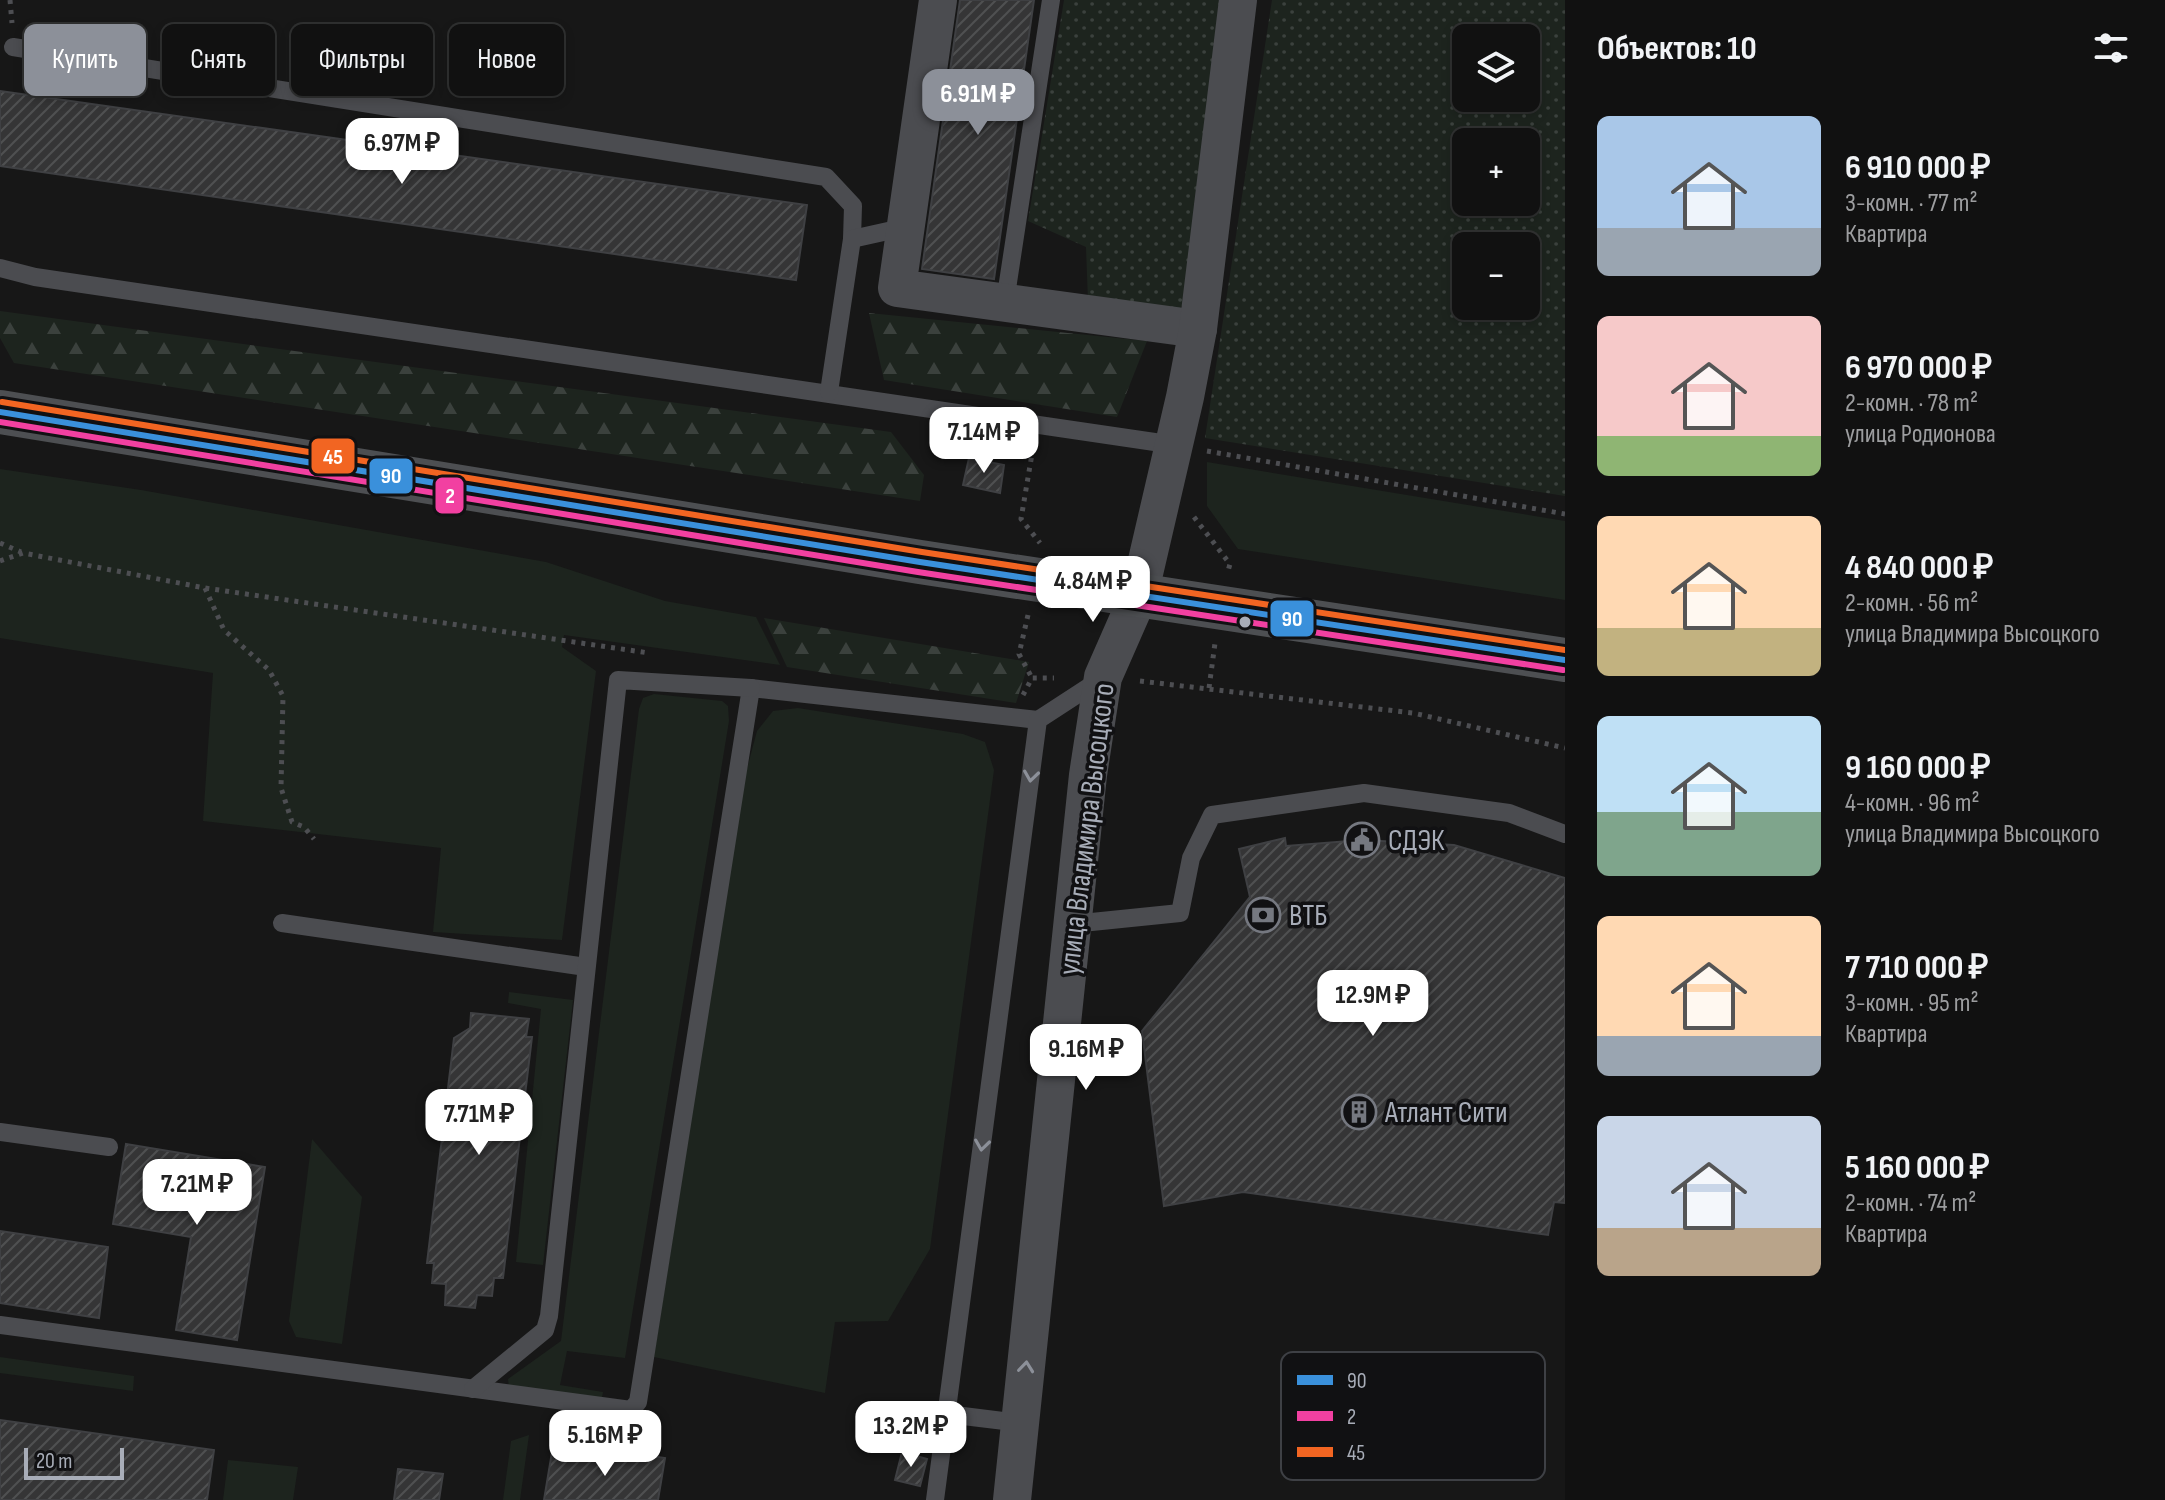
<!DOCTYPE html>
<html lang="ru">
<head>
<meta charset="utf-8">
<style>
	:root { --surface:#111; --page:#1a1a1a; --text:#f1f3f6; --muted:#9c9d9f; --line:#303131; --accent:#8c9099 }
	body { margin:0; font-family:"Sofia Sans Condensed",sans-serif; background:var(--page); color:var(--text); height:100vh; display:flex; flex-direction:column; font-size:30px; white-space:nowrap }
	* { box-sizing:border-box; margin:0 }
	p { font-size:26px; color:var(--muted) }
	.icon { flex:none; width:44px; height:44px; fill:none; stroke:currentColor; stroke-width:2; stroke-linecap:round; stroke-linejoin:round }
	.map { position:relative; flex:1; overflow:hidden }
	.details { display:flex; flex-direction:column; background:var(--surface); width:600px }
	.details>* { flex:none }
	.banner { position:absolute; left:24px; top:24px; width:760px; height:72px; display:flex; gap:16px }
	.controls { position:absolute; left:1452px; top:24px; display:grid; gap:16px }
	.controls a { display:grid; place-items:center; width:88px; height:88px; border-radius:12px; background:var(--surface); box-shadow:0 4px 12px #0003,0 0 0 2px var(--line); font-size:40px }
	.scale { position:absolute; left:24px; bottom:20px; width:100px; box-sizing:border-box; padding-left:8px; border:4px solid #a8adb8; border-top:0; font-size:22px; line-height:28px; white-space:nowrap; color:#a8adb8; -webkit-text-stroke:6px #111113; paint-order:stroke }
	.price { position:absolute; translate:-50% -68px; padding:0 18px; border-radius:16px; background:#fff; color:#222; font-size:26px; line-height:52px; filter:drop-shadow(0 2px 4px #0008) }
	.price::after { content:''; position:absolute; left:50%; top:48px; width:24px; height:18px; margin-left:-12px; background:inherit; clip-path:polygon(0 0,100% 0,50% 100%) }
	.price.selected { background:var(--accent); color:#fff }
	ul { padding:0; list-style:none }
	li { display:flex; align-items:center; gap:24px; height:200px; padding:0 32px }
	li span { display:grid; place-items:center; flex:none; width:224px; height:160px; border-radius:12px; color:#555 }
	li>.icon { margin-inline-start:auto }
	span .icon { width:96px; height:96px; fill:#fffc; stroke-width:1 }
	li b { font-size:34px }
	h2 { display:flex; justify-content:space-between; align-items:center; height:96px; padding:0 32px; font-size:34px }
	.tag { padding:0 28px; border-radius:12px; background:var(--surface); box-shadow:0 4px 12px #0003,0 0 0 2px var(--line); font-size:28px; line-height:72px }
	.tag.selected { background:var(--accent); color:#fff }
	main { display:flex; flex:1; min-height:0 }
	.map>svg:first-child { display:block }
	.grass { fill:#1d241e }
	.forest { fill:url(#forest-firs) }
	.park { fill:url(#park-dots); fill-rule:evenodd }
	.building { fill:url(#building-hatch); stroke:#3f4043; stroke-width:2 }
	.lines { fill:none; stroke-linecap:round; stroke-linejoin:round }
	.path { stroke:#4d4e52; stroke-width:5; stroke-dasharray:4 6; stroke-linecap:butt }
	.service { stroke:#4b4c50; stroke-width:18 }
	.minor { stroke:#4b4c50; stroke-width:38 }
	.primary { stroke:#4d4f52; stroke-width:44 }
	.bus-1-casing { stroke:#111113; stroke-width:12 }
	.bus-2-casing { stroke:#111113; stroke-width:12 }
	.bus-3-casing { stroke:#111113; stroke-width:12 }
	.bus-1 { stroke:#3a90db; stroke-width:6 }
	.bus-2 { stroke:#f240a1; stroke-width:6 }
	.bus-3 { stroke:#f26522; stroke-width:6 }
	.oneway { stroke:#8c9099 }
	.bus-dot { fill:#a8adb8; stroke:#111113; stroke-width:3 }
	.labels { text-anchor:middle; stroke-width:7; stroke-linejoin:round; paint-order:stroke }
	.street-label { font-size:30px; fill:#a8adb8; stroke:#111113 }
	.poi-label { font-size:30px; fill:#a8adb8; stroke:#111113; text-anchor:start }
	.key { fill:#111113; stroke:#3e4045; stroke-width:2 }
	.key-label { font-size:22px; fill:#a8adb8 }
	.line-badge { stroke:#111113; stroke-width:3 }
	.badge-label { font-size:22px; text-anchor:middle; font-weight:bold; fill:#fff }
</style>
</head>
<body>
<main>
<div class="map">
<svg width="1565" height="1500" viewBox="0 0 1565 1500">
	<defs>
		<pattern id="forest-firs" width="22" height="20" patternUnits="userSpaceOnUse" patternTransform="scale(2)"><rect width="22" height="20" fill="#1d241e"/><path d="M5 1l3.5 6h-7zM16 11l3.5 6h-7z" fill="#3b413d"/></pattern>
		<pattern id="park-dots" width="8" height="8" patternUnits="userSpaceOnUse" patternTransform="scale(2)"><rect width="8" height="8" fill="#1d241e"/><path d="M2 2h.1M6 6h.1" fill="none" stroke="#3b413d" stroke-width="1.8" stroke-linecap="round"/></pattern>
		<pattern id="building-hatch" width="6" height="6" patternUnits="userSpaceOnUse" patternTransform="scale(2)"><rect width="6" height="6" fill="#353536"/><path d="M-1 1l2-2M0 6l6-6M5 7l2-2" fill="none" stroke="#4f5051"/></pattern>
	</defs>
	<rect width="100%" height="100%" fill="#171717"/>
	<g class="grass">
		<path d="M 1207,462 L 1565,521 L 1565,600 L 1238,549 L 1207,506 Z"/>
		<path d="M 0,469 L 141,490 L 546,562 L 665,601 L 756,617 L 780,665 L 564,635 L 562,647 L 596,671 L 562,940 L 433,932 L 441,848 L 203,821 L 213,673 L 0,638 Z"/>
		<path d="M 654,694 L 722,701 L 728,706 L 729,721 L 625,1358 L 567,1351 L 560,1385 L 603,1392 L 601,1403 L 509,1388 L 508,1379 L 561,1341 L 639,709 L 643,698 Z"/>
		<path d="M 798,708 L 963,734 L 985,742 L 994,770 L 930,1249 L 888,1321 L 835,1322 L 825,1393 L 654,1357 L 744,780 L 757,731 L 773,711 Z"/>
		<path d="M 509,992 L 573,1000 L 543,1265 L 516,1262 L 541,1009 L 508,1003 Z"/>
		<path d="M 312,1139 L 362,1197 L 342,1344 L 296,1337 L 289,1321 Z"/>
		<path d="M 0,1357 L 134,1376 L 133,1391 L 0,1373 Z"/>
		<path d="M 529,1435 L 520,1500 L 503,1500 L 511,1441 Z"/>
		<path d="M 228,1460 L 298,1467 L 293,1500 L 223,1500 Z"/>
	</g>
	<g class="forest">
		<path d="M 0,311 L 891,432 L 924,475 L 920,501 L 14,363 L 0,338 Z"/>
		<path d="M 869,313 L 1147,341 L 1117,417 L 884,380 Z"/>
		<path d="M 764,618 L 1029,662 L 1016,703 L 787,667 Z"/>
	</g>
	<g class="park">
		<path d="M 1064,0 L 1221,0 L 1196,282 L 1178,312 L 1088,300 L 1086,247 L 1028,221 Z"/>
		<path d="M 1272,0 L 1565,0 L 1565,496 L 1205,438 ZM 1466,38 L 1526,38 L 1526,98 L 1466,98 ZM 1466,142 L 1526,142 L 1526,202 L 1466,202 ZM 1466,246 L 1526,246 L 1526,306 L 1466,306 Z"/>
	</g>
	<g class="building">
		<path d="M 960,0 L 1034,0 L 994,279 L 922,269 Z"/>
		<path d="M 324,39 L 380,47 L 375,79 L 319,71 Z"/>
		<path d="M 0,91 L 807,205 L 796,280 L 0,166 Z"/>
		<path d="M 969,458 L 1004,465 L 1000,493 L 963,485 Z"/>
		<path d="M 1285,838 L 1286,846 L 1362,840 L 1454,845 L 1565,878 L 1565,1203 L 1554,1202 L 1548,1235 L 1243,1192 L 1164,1206 L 1142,1031 L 1250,897 L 1239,849 Z"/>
		<path d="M 471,1013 L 529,1019 L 526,1037 L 532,1037 L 503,1278 L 494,1278 L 492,1296 L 477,1295 L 475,1308 L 445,1305 L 446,1284 L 432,1283 L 434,1263 L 427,1263 L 454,1038 L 470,1028 Z"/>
		<path d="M 126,1144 L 265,1167 L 237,1340 L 176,1330 L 191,1237 L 113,1224 Z"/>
		<path d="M 0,1231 L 108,1247 L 99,1318 L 0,1303 Z"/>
		<path d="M 0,1420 L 214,1450 L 207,1500 L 0,1500 Z"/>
		<path d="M 613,1450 L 665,1458 L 658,1500 L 544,1500 L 552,1452 L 612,1462 Z"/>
		<path d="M 902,1452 L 927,1459 L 920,1486 L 895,1480 Z"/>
		<path d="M 398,1469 L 443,1474 L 439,1500 L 394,1500 Z"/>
	</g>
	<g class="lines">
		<g class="path">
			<path d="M 10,0 L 12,23"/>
			<path d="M 1033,448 L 1021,519 L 1040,543"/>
			<path d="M 1207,451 L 1565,514"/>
			<path d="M 1194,517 L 1230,564 L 1228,571"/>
			<path d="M 0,543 L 21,552"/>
			<path d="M 0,561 L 23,553 L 205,588 L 649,653"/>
			<path d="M 205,588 L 224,630 L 269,670 L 283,696 L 281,788 L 292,822 L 304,827 L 314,839"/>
			<path d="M 1028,615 L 1019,654 L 1032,678"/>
			<path d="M 1140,681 L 1413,713 L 1565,748"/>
			<path d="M 1209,688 L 1215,643"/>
			<path d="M 1023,695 L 1032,678 L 1054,678"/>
		</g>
		<g class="service">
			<path d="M 13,47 L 826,177 L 853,206 L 852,239"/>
			<path d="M 0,268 L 35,277 L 1175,445"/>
			<path d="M 1005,302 L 1051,0"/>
			<path d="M 829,392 L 852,239 L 906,227"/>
			<path d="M 282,923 L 586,967"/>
			<path d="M 1072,924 L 1180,913 L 1191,858 L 1212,815 L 1364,793 L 1509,813 L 1565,834"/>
			<path d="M 0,1132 L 109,1147"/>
			<path d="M 0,1325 L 631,1410 L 638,1402 L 751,688 L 1038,720"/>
			<path d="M 473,1389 L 545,1330 L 549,1316 L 618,680 L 751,688"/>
			<path d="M 947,1414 L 1020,1423"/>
			<path d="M 935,1500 L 1038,720 L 1101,679"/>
		</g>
		<g class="minor">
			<path d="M 938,0 L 897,288 L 1198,329"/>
			<path d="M 1012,1500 L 1088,775 L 1103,677 L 1139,595 L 1185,397 L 1198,329 L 1238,0"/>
		</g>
		<path class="primary" d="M 0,412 L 920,562 L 1565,660"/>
		<g class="bus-1-casing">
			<path id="bus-1" d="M 0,412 L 920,562 L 1565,660"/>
		</g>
		<g class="bus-2-casing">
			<path id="bus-2" d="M 0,422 L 918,572 L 1563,670"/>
		</g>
		<g class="bus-3-casing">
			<path id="bus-3" d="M 2,402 L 922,552 L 1565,650"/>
		</g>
		<use href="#bus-1" class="bus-1"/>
		<use href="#bus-2" class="bus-2"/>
		<use href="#bus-3" class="bus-3"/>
	</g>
	<defs><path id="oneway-chevron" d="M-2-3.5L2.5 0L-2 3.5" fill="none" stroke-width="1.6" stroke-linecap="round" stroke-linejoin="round" transform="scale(2)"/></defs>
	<g class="oneway">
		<use href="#oneway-chevron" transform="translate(1031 776) rotate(98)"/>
		<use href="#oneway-chevron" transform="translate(982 1145) rotate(98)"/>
		<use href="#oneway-chevron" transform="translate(1026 1367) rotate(-84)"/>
	</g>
	<defs>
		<g id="civic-ring" transform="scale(1.8)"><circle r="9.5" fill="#111113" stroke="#757880" stroke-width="1.5"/><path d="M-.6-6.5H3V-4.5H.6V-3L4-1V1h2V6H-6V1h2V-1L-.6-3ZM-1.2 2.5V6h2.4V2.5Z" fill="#757880"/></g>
		<g id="bank-ring" transform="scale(1.8)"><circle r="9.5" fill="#111113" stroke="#757880" stroke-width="1.5"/><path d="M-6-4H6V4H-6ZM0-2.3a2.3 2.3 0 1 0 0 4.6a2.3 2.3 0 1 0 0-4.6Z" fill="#757880"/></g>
		<g id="building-ring" transform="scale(1.8)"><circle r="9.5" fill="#111113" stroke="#757880" stroke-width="1.5"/><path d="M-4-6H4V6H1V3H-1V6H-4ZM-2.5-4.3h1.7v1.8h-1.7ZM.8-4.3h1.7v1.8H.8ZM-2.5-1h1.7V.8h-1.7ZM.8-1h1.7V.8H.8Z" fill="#757880"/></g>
	</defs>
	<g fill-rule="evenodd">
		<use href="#civic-ring" x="1362" y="840"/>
		<use href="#bank-ring" x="1263" y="915"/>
		<use href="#building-ring" x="1359" y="1112"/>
	</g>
	<circle class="bus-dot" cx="1245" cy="622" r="7"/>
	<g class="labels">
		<g class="street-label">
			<text transform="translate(1086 829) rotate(-83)" y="10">улица Владимира Высоцкого</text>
		</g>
		<g class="poi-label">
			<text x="1388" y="850">СДЭК</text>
			<text x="1289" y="925">ВТБ</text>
			<text x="1385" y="1122">Атлант Сити</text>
		</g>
	</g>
	<rect x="1281" y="1352" width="264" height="128" rx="12" class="key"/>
	<rect x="1297" y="1375" width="36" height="10" fill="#3a90db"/>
	<rect x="1297" y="1411" width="36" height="10" fill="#f240a1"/>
	<rect x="1297" y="1447" width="36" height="10" fill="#f26522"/>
	<g class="key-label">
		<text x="1347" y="1388">90</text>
		<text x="1347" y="1424">2</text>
		<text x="1347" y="1460">45</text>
	</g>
	<g class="line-badge">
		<rect x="310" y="437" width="46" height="38" rx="8" fill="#f26522"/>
		<rect x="368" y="457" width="46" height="38" rx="8" fill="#3a90db"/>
		<rect x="434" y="476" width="31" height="39" rx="8" fill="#f240a1"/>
		<rect x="1269" y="599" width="46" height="39" rx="8" fill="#3a90db"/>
	</g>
	<g class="badge-label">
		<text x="333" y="464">45</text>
		<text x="391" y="483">90</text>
		<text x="450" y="503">2</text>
		<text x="1292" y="626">90</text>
	</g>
</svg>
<div class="controls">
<a><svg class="icon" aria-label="layers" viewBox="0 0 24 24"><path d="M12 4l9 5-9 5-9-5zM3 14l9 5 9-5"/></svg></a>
<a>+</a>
<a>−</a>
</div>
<div class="scale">20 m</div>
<b class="price selected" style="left:978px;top:137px">6.91M ₽</b>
<b class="price" style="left:402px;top:186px">6.97M ₽</b>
<b class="price" style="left:984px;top:475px">7.14M ₽</b>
<b class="price" style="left:1093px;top:624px">4.84M ₽</b>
<b class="price" style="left:1373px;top:1038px">12.9M ₽</b>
<b class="price" style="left:1086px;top:1092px">9.16M ₽</b>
<b class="price" style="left:479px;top:1157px">7.71M ₽</b>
<b class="price" style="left:197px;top:1227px">7.21M ₽</b>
<b class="price" style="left:911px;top:1469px">13.2M ₽</b>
<b class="price" style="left:605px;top:1478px">5.16M ₽</b>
<div class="banner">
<a class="tag selected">Купить</a>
<a class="tag">Снять</a>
<a class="tag">Фильтры</a>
<a class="tag">Новое</a>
</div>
</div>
<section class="details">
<h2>Объектов: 10<svg class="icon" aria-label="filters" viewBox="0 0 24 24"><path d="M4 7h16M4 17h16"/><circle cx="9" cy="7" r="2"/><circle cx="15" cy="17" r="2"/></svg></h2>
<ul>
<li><span style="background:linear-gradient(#a9c7e8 70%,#9aa5b1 0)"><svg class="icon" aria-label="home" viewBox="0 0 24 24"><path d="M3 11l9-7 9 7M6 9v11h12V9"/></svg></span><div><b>6 910 000 ₽</b><p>3-комн. · 77 m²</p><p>Квартира</p></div></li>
<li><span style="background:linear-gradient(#f6c9c9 75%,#8fb573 0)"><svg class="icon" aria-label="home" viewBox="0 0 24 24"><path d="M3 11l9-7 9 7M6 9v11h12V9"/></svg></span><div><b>6 970 000 ₽</b><p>2-комн. · 78 m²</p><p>улица Родионова</p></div></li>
<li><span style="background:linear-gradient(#ffd9b3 70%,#c2b280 0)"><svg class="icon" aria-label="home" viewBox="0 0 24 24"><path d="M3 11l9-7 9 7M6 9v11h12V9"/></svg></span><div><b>4 840 000 ₽</b><p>2-комн. · 56 m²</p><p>улица Владимира Высоцкого</p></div></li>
<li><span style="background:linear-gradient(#bfe0f5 60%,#7fa58c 0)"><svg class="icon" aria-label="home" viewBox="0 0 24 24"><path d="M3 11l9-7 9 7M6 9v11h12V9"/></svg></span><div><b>9 160 000 ₽</b><p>4-комн. · 96 m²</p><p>улица Владимира Высоцкого</p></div></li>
<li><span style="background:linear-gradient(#ffd9b3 75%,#9aa5b1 0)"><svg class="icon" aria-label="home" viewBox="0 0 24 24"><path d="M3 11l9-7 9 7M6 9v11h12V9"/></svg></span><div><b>7 710 000 ₽</b><p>3-комн. · 95 m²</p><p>Квартира</p></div></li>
<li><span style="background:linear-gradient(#c9d6e8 70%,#b9a48a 0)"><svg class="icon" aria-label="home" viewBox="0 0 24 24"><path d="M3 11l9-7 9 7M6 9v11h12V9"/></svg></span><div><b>5 160 000 ₽</b><p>2-комн. · 74 m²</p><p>Квартира</p></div></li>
</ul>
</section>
</main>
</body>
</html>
